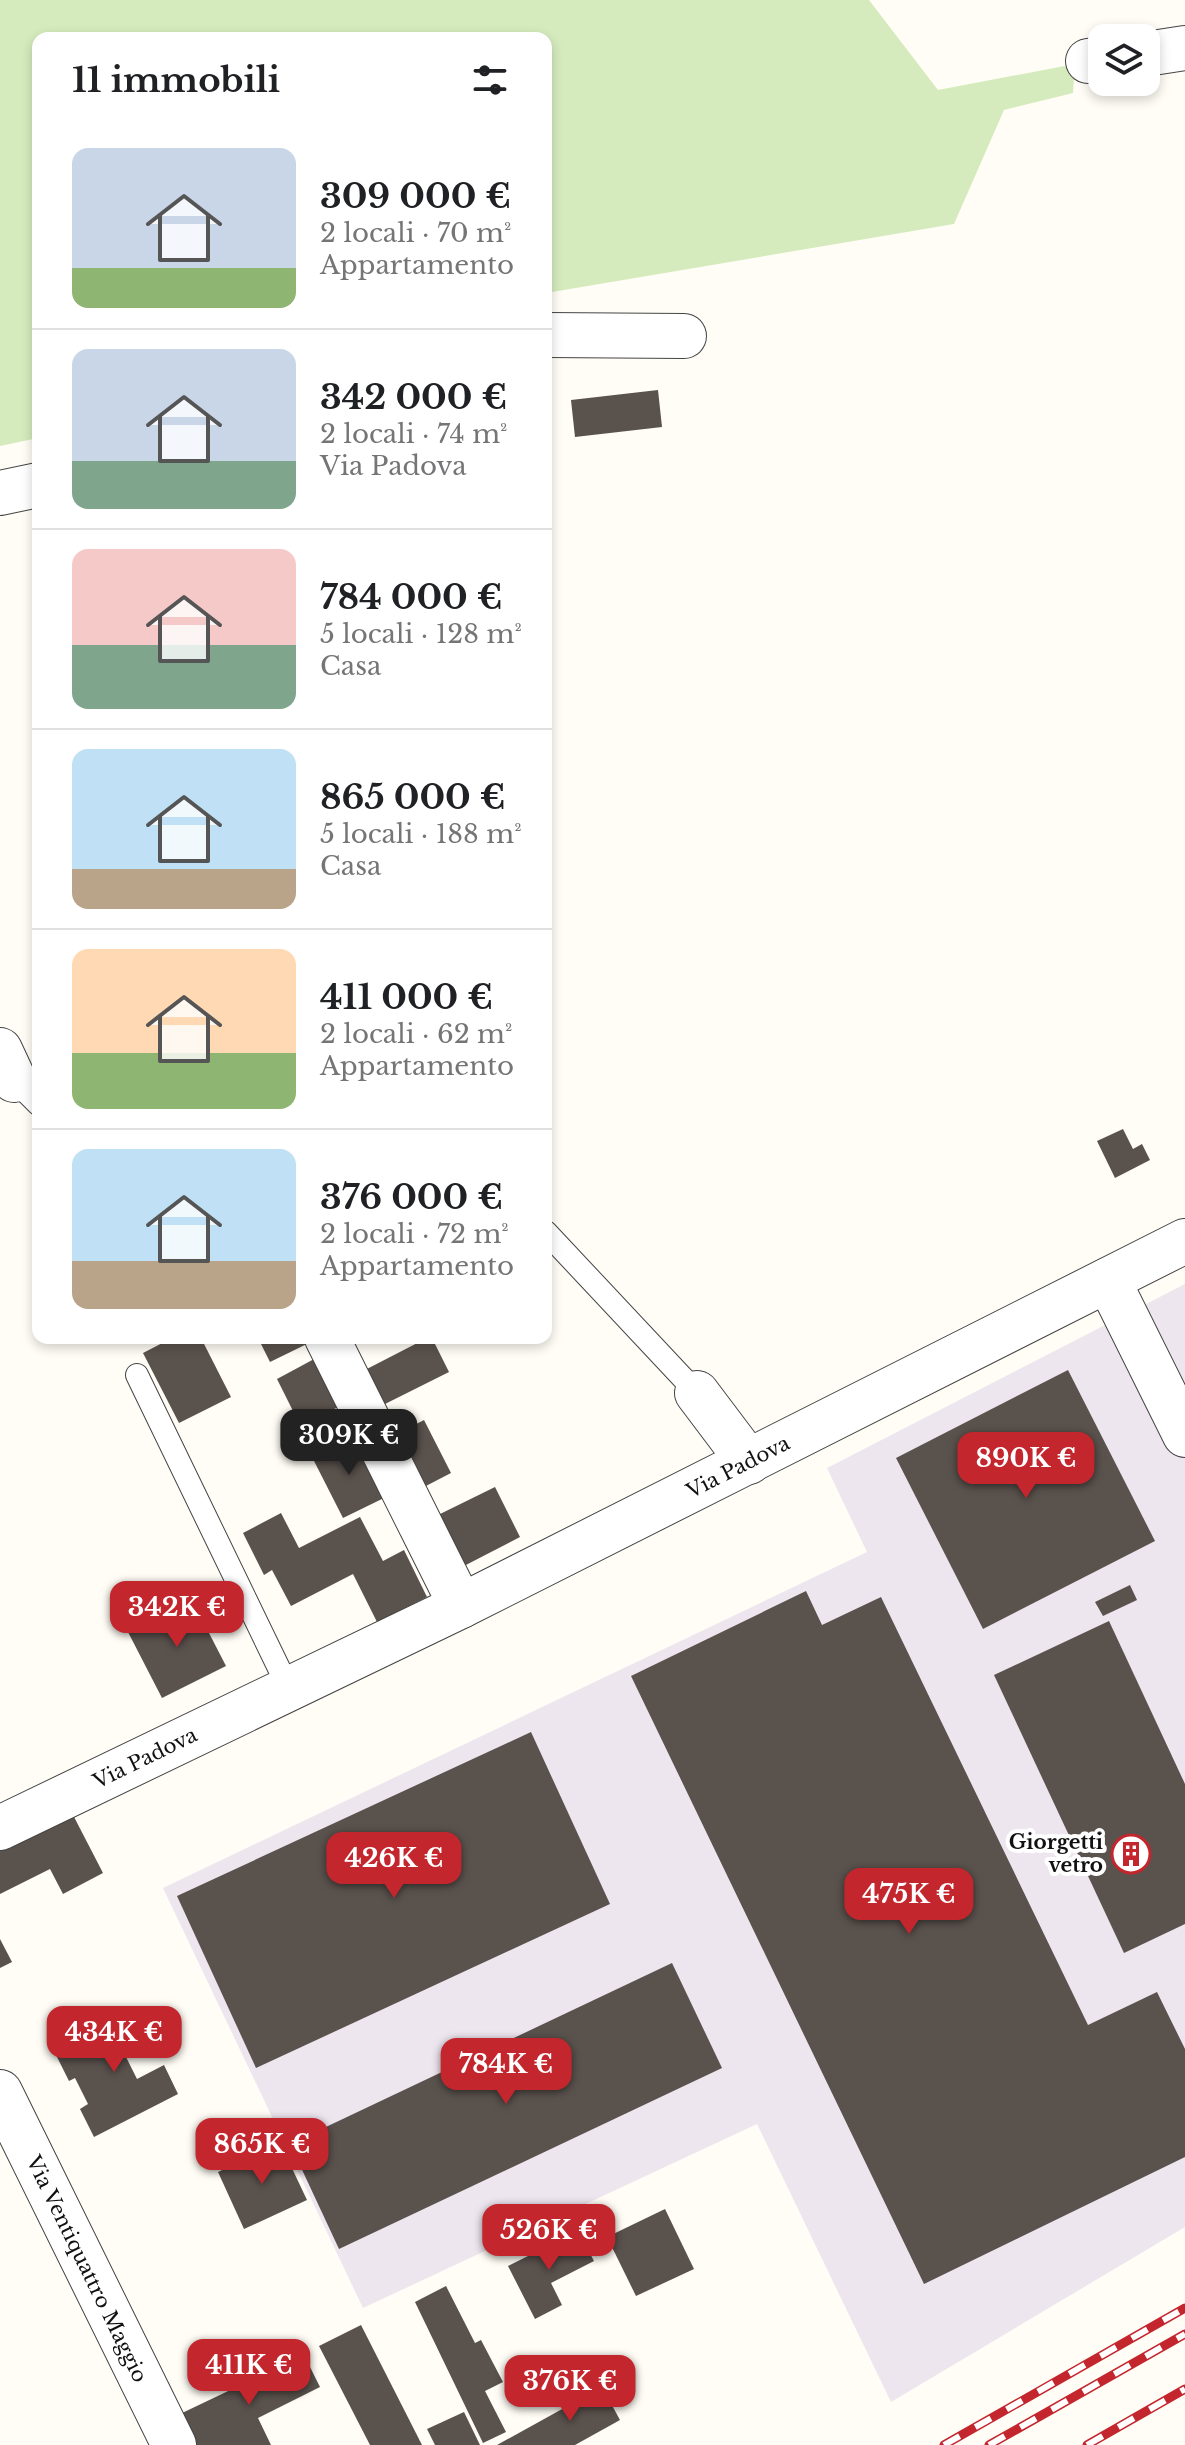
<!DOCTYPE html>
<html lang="it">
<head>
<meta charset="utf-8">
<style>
	:root { --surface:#fff; --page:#f2f2f2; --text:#202124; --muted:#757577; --line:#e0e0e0; --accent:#c4262e }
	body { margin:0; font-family:"Libre Baskerville",serif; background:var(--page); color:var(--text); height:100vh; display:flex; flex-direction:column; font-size:30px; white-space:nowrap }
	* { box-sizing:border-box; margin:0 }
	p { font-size:26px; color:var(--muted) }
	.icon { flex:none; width:44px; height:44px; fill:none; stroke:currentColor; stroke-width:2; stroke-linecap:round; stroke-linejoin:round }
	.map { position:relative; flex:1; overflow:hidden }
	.details { position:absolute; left:32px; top:32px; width:520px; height:1312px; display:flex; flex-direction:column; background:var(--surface); border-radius:16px; box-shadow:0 4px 12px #0003 }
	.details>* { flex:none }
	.buttons { position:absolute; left:1088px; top:24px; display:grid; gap:16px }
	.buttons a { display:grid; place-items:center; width:72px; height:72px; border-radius:16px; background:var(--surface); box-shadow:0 4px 12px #0003; font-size:40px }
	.price { position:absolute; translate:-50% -68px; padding:0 18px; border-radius:16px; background:var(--accent); color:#fff; font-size:26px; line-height:52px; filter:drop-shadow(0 2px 4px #0008) }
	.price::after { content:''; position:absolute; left:50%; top:48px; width:24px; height:18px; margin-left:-12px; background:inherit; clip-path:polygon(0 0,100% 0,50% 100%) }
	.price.on { background:#222; color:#fff }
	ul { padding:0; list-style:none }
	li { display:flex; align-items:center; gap:24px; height:200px; padding:0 40px }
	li+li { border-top:2px solid var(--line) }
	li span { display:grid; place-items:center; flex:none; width:224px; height:160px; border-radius:16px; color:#555 }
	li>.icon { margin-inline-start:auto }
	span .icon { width:96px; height:96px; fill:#fffc; stroke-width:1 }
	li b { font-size:34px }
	h2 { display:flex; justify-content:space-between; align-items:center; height:96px; padding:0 40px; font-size:34px }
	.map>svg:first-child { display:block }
	.industrial { fill:#eee6ef }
	.green { fill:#d5ebbd }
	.building { fill:#5a524d }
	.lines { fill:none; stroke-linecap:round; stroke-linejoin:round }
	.service-casing { stroke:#444; stroke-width:24 }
	.minor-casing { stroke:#444; stroke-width:46 }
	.service { stroke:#fff; stroke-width:22 }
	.minor { stroke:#fff; stroke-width:44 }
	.rail-casing { stroke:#c4262e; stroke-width:9 }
	.rail { stroke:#fff; stroke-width:6; stroke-dasharray:18; stroke-linecap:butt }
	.labels { text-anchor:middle; stroke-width:8; stroke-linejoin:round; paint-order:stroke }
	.street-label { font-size:20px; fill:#111; stroke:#fff }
	.poi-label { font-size:20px; font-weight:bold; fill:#111; stroke:#fff; text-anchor:end }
</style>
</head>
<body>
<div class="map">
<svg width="1185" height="2445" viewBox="0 0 1185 2445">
	<rect width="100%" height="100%" fill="#fffdf5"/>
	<path class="industrial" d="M 1185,1284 L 1185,2227 L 891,2402 L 757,2124 L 363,2308 L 163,1888 L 867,1552 L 827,1468 Z"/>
	<path class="green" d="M 0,0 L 869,0 L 938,90 L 1075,64 L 1073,93 L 1004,110 L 954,224 L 546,293 L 546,38 L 38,38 L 38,438 L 0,446 Z"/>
	<g class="building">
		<path d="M 658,390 L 662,427 L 575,437 L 571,400 Z"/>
		<path d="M 1123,1129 L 1133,1149 L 1142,1144 L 1150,1160 L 1115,1178 L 1097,1141 Z"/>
		<path d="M 172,1338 L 201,1338 L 231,1397 L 179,1423 L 143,1353 Z"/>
		<path d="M 258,1338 L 312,1338 L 313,1341 L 270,1362 Z"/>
		<path d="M 427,1338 L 432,1338 L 449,1372 L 381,1406 L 363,1371 Z"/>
		<path d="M 316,1358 L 340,1406 L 301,1427 L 277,1379 Z"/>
		<path d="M 1068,1370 L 1155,1541 L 983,1629 L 896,1458 Z"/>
		<path d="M 424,1420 L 451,1473 L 422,1488 L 395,1435 Z"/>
		<path d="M 355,1435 L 386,1497 L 343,1518 L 312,1457 Z"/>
		<path d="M 495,1487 L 520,1537 L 462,1567 L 436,1516 Z"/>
		<path d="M 281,1513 L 299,1548 L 360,1517 L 383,1561 L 404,1550 L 427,1597 L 377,1622 L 353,1574 L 291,1606 L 272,1570 L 264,1575 L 243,1533 Z"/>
		<path d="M 1130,1585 L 1137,1600 L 1103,1616 L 1095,1602 Z"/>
		<path d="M 806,1591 L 822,1625 L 881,1597 L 1088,2025 L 1157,1992 L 1185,2049 L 1185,2157 L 924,2284 L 631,1676 Z"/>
		<path d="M 192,1600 L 226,1666 L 162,1698 L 128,1632 Z"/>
		<path d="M 1109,1621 L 1185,1784 L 1185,1924 L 1124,1953 L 994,1675 Z"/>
		<path d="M 531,1732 L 610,1904 L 256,2068 L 177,1896 Z"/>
		<path d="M 72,1813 L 103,1873 L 63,1894 L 50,1869 L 0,1894 L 0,1850 Z"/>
		<path d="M 0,1939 L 12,1962 L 0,1968 Z"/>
		<path d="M 672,1963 L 722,2068 L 339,2249 L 290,2144 Z"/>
		<path d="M 136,2009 L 151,2038 L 124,2053 L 137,2079 L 164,2065 L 178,2094 L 94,2137 L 80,2109 L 88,2104 L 75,2078 L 69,2081 L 54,2051 Z"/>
		<path d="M 280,2143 L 307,2200 L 244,2229 L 218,2172 Z"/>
		<path d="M 665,2209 L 694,2269 L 636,2296 L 607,2237 Z"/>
		<path d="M 578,2231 L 594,2261 L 551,2283 L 562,2305 L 535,2319 L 508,2266 Z"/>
		<path d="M 446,2286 L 475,2343 L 481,2340 L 503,2382 L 485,2391 L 506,2432 L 483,2443 L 415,2302 Z"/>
		<path d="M 361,2325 L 422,2445 L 370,2445 L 319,2346 Z"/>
		<path d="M 304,2355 L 320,2387 L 258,2418 L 271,2445 L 195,2445 L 180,2414 Z"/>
		<path d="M 602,2387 L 620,2420 L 575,2445 L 497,2445 Z"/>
		<path d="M 464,2412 L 480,2445 L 435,2445 L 427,2429 Z"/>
	</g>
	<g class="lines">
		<g class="service-casing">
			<g id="service">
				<path d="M 14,1080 L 38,1104"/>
				<path d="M 546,1232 L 697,1393"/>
				<path d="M 137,1375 L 289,1689"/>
			</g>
		</g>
		<g class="minor-casing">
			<g id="minor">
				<path d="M 1146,54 L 1185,48"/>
				<path d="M 1088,61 L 1102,59"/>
				<path d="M 546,335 L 684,336"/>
				<path d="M 0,493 L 38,485"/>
				<path d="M 0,1050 L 14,1080"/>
				<path d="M 1108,1280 L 1185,1435"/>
				<path d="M 327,1338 L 461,1606"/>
				<path d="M 697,1393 L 749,1462"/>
				<path d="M 0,1828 L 461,1606 L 1185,1241"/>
				<path d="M 0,2092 L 174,2445"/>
			</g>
		</g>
		<use href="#service" class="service"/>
		<use href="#minor" class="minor"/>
		<g class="rail-casing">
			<g id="rail">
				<path d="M 944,2445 L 1185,2308"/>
				<path d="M 989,2445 L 1185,2334"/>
				<path d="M 1087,2445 L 1185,2389"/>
			</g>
		</g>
		<use href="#rail" class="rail"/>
	</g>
	<defs>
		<g id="building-ring" transform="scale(2)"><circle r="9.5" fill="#fff" stroke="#c4262e" stroke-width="1.5"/><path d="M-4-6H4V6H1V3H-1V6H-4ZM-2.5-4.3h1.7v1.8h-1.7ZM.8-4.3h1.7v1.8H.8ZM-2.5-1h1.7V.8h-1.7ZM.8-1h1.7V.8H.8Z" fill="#c4262e"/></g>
	</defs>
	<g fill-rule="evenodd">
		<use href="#building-ring" x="1131" y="1854"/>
	</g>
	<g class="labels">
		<g class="street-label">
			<text transform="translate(738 1467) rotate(-27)" y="7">Via Padova</text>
			<text transform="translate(145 1758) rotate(-26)" y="7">Via Padova</text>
			<text transform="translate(87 2269) rotate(64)" y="7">Via Ventiquattro Maggio</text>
		</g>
		<g class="poi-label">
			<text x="1103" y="1849">Giorgetti<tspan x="1103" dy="23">vetro</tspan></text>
		</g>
	</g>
</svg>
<div class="buttons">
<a><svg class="icon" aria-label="layers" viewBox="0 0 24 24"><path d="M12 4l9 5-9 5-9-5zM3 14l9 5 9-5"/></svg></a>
</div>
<b class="price on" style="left:349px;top:1477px">309K €</b>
<b class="price" style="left:1026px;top:1500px">890K €</b>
<b class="price" style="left:177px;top:1649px">342K €</b>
<b class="price" style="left:394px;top:1900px">426K €</b>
<b class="price" style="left:909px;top:1936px">475K €</b>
<b class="price" style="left:114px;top:2074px">434K €</b>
<b class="price" style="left:506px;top:2106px">784K €</b>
<b class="price" style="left:262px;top:2186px">865K €</b>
<b class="price" style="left:549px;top:2272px">526K €</b>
<b class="price" style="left:249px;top:2407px">411K €</b>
<b class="price" style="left:570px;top:2423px">376K €</b>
<section class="details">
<h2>11 immobili<svg class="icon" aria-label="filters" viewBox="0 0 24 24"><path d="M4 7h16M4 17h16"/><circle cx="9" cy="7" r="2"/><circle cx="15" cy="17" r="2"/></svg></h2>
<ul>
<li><span style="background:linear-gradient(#c9d6e8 75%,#8fb573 0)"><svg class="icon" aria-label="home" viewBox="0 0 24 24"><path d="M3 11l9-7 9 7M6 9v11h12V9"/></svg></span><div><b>309 000 €</b><p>2 locali · 70 m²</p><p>Appartamento</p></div></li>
<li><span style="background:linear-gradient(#c9d6e8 70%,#7fa58c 0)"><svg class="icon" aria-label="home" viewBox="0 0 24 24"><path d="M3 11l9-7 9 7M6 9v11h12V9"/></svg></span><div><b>342 000 €</b><p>2 locali · 74 m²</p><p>Via Padova</p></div></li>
<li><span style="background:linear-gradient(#f6c9c9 60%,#7fa58c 0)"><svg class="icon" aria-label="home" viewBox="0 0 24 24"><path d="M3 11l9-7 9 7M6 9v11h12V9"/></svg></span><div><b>784 000 €</b><p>5 locali · 128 m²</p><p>Casa</p></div></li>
<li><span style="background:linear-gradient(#bfe0f5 75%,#b9a48a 0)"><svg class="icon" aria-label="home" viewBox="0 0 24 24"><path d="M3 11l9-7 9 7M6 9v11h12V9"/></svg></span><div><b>865 000 €</b><p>5 locali · 188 m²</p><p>Casa</p></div></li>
<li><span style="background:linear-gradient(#ffd9b3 65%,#8fb573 0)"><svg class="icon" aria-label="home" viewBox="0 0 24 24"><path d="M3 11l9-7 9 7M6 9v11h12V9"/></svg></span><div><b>411 000 €</b><p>2 locali · 62 m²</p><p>Appartamento</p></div></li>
<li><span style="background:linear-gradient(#bfe0f5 70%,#b9a48a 0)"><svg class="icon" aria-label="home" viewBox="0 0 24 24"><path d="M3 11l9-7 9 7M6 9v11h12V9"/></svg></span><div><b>376 000 €</b><p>2 locali · 72 m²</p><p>Appartamento</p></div></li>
</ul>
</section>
</div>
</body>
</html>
